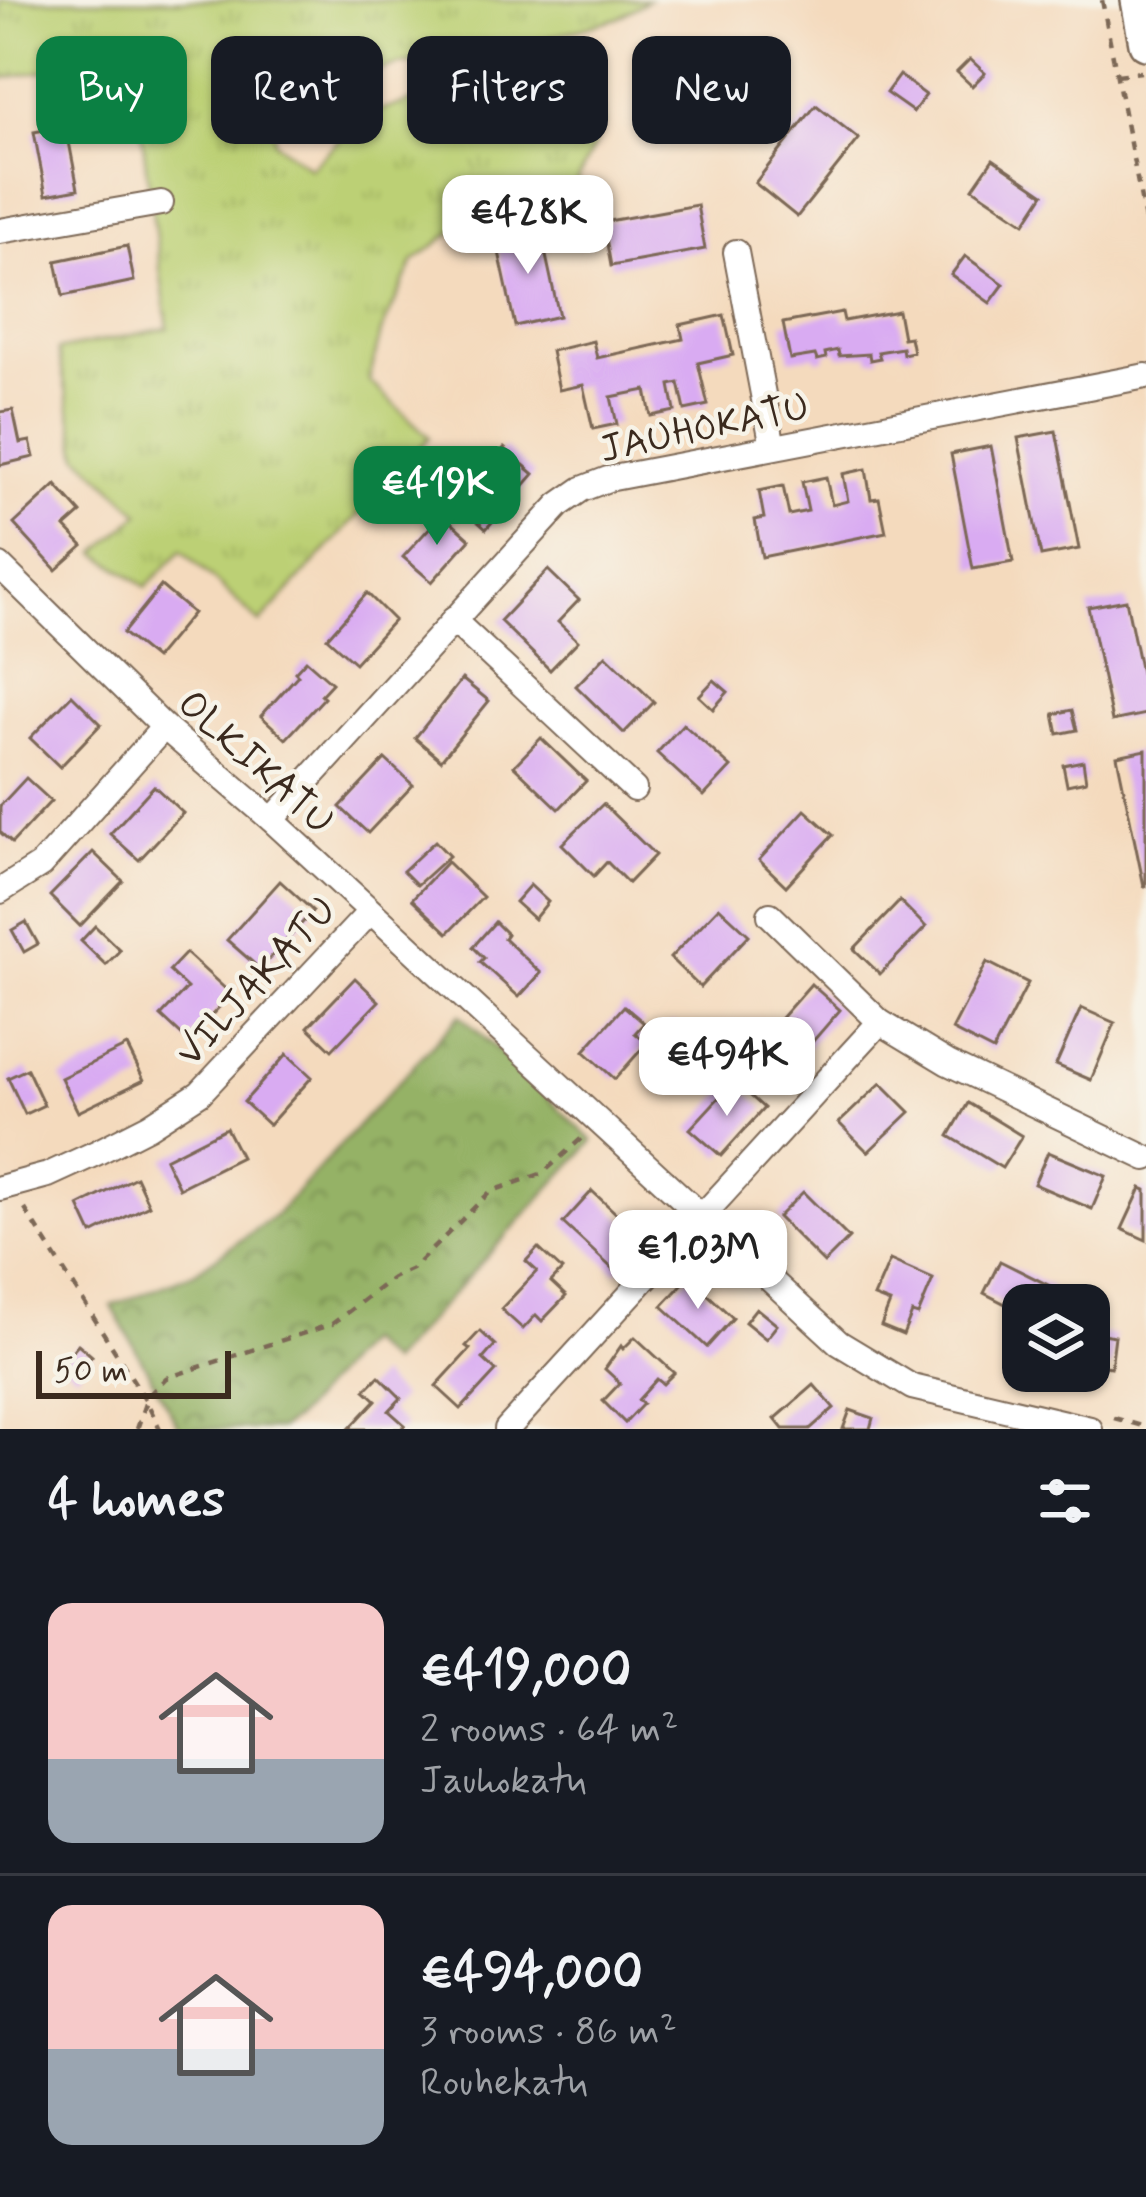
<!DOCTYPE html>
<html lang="en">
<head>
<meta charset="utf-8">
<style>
	:root { --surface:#171b24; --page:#242831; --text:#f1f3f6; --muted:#9ea1a6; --line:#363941; --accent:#0b8043 }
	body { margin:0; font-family:Mynerve,sans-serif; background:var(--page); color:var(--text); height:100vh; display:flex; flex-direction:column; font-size:45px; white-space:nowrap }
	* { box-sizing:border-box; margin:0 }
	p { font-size:39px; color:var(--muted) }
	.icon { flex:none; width:66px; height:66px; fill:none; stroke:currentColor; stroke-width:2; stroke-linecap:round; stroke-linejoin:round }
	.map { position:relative; height:1429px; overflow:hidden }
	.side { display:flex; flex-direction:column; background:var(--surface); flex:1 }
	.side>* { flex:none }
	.guide { position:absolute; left:36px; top:36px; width:1074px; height:108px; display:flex; gap:24px }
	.tools { position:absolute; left:1002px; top:1284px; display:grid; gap:24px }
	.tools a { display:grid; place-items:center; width:108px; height:108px; border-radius:24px; background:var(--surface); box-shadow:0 3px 9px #0004; font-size:60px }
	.scale { position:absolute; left:36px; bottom:30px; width:195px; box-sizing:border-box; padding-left:12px; border:6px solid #3b2a1e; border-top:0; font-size:33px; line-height:42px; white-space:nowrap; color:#3b2a1e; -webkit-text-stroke:9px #f7f3e8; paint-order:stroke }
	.price { position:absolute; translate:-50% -102px; padding:0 27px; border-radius:24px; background:#fff; color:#222; font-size:39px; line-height:78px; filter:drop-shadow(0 3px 6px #0008) }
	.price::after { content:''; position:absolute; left:50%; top:72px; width:36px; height:27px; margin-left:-18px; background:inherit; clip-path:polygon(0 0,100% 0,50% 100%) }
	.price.selected { background:var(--accent); color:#fff }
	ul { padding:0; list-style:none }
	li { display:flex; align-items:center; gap:36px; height:300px; padding:0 48px }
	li+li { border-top:3px solid var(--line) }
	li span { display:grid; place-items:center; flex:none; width:336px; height:240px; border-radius:24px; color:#555 }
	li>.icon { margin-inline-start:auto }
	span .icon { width:144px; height:144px; fill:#fffc; stroke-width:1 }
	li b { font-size:51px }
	h2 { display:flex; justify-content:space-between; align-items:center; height:144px; padding:0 48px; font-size:51px }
	.tag { padding:0 42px; border-radius:24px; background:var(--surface); box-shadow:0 3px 9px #0004; font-size:42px; line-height:108px }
	.tag.selected { background:var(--accent); color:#fff }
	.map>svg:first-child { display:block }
	.forest { fill:url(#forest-crowns); stroke:#686e42; stroke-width:3 }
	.park { fill:url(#park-tufts); stroke:#7c7d49; stroke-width:3 }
	.building { fill:#d9abf2 }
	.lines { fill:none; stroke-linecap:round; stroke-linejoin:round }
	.minor-casing { stroke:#7c6856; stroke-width:28 }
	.tertiary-casing { stroke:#7c6856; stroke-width:38 }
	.path { stroke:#7c6856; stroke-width:4.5; stroke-dasharray:9 9; stroke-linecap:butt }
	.minor { stroke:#fff; stroke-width:24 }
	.tertiary { stroke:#fff; stroke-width:33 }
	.labels { text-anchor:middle; stroke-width:9; stroke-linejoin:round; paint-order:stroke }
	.street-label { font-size:39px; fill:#3b2a1e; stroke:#f7f3e8 }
</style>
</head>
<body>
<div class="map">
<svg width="1146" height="1429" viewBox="0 0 1146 1429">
	<defs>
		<pattern id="forest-crowns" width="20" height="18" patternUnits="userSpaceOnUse" patternTransform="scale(3)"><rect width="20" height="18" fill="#95b266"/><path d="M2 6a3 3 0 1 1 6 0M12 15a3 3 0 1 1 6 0" fill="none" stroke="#7b9153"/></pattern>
		<pattern id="park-tufts" width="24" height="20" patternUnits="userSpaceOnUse" patternTransform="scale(3)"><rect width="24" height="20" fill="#bcd074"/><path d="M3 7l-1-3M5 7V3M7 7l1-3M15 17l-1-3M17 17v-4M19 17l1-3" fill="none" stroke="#a2b364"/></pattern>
	</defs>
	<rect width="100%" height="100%" fill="#f7f3e8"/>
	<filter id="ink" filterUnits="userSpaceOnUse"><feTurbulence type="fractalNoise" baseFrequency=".00833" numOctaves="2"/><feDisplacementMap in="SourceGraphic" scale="24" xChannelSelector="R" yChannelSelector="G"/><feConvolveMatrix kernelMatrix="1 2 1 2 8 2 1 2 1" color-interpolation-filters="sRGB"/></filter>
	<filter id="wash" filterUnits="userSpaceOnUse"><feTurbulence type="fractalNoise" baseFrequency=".004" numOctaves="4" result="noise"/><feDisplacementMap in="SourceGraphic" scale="48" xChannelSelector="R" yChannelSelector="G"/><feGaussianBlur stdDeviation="2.7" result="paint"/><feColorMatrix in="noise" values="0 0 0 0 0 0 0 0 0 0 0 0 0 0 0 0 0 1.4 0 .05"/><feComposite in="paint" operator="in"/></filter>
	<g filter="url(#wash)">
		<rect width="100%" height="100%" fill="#f4dabd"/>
		<path class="forest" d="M 460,1015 L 593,1141 L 389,1363 L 364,1341 L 295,1419 L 279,1429 L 180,1429 L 112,1306 L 194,1273 L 276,1215 Z"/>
		<path class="park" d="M 0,0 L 648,0 L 618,18 L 474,58 L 402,64 L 270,100 L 275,142 L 310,168 L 365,115 L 487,79 L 599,88 L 604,124 L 568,200 L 471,218 L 414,261 L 381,332 L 369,381 L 429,437 L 260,623 L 182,550 L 146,587 L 97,553 L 140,513 L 79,455 L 58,350 L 168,328 L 131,54 L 0,79 Z"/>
		<g id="blocks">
			<g class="building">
				<path d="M 970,59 L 985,73 L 972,86 L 957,72 Z"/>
				<path d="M 899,75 L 926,95 L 913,112 L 886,93 Z"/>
				<path d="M 816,105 L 859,139 L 797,217 L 755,183 Z"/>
				<path d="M 66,126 L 78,189 L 46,195 L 34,132 Z"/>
				<path d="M 993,159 L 1044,194 L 1025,223 L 973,188 Z"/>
				<path d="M 697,205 L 705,249 L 611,266 L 603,222 Z"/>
				<path d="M 540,228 L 559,316 L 515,326 L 496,238 Z"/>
				<path d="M 127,246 L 134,281 L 63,296 L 56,261 Z"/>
				<path d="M 965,256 L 1004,284 L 990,303 L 951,275 Z"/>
				<path d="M 898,311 L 903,338 L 910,337 L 913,352 L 903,354 L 902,348 L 878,352 L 880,358 L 870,360 L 869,354 L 839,356 L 838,350 L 825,353 L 826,358 L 817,360 L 815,355 L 790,359 L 783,323 L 842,312 L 844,321 Z"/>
				<path d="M 724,315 L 733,355 L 698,363 L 708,405 L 685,410 L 679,383 L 670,385 L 675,411 L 651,416 L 646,390 L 611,397 L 617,424 L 593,429 L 583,385 L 559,390 L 551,351 L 593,341 L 597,358 L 683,339 L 680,325 Z"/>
				<path d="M 13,410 L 20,443 L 30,441 L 34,457 L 0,465 L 0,412 Z"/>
				<path d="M 1056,431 L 1079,549 L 1041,556 L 1018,438 Z"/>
				<path d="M 991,446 L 1013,562 L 973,569 L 951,454 Z"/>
				<path d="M 504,448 L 534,474 L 486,529 L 456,502 Z"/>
				<path d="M 866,469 L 871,499 L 879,498 L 886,532 L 762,557 L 755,520 L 764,518 L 759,491 L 783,486 L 789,515 L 808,511 L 802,482 L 826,477 L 832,505 L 848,501 L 843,474 Z"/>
				<path d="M 56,485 L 81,513 L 65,527 L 83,546 L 56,570 L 14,524 Z"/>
				<path d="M 442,514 L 470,539 L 432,582 L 403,557 Z"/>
				<path d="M 548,570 L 579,600 L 558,622 L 578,641 L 550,670 L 500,621 Z"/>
				<path d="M 161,586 L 193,613 L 155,659 L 123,633 Z"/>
				<path d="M 367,593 L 394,620 L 355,663 L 327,638 Z"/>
				<path d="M 1126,600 L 1146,697 L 1146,714 L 1112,721 L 1088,607 Z"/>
				<path d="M 606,655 L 654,702 L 624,733 L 576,686 Z"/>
				<path d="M 306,660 L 332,683 L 321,695 L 324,698 L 286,739 L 261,716 L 298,675 L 295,672 Z"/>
				<path d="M 462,679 L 489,701 L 441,760 L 415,738 Z"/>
				<path d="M 714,680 L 728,692 L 713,709 L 699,696 Z"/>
				<path d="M 72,695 L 101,724 L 60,767 L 30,738 Z"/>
				<path d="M 1072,710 L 1077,730 L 1058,734 L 1054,714 Z"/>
				<path d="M 683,724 L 731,767 L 704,796 L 657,753 Z"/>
				<path d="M 541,738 L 586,781 L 559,809 L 514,766 Z"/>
				<path d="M 1146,750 L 1146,886 L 1144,886 L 1117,756 Z"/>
				<path d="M 385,759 L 413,785 L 368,833 L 340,807 Z"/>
				<path d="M 1083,761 L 1086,781 L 1067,785 L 1063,765 Z"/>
				<path d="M 26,778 L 51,801 L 12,843 L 0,832 L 0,806 Z"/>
				<path d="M 154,786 L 183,813 L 139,860 L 110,834 Z"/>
				<path d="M 603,804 L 655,855 L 628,883 L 607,862 L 594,876 L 562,844 Z"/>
				<path d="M 805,810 L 833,835 L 786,886 L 759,860 Z"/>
				<path d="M 435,841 L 449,856 L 417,885 L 403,871 Z"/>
				<path d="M 93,852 L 123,881 L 80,926 L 50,896 Z"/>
				<path d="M 447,862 L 483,897 L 448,933 L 412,899 Z"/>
				<path d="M 280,881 L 313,911 L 260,969 L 227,940 Z"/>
				<path d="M 530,885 L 548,902 L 534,919 L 515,902 Z"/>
				<path d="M 900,901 L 926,927 L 880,974 L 854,949 Z"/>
				<path d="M 719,907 L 749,935 L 700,987 L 670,958 Z"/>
				<path d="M 26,922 L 38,944 L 24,952 L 12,930 Z"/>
				<path d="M 495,922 L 507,934 L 504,938 L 541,973 L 519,997 L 480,962 L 484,958 L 473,947 Z"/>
				<path d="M 95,926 L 120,950 L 106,965 L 81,941 Z"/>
				<path d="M 186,953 L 231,994 L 188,1041 L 161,1016 L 187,988 L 169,971 Z"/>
				<path d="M 987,962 L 1028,983 L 993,1051 L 952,1030 Z"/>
				<path d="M 355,978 L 379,1001 L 332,1050 L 308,1027 Z"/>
				<path d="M 811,984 L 840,1010 L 781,1078 L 751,1052 Z"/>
				<path d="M 624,1006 L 644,1023 L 635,1033 L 647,1043 L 615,1079 L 584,1051 Z"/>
				<path d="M 1081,1008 L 1115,1023 L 1091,1080 L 1056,1065 Z"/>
				<path d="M 673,1022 L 689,1037 L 666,1062 L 650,1047 Z"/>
				<path d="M 127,1046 L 144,1080 L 78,1112 L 61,1078 Z"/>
				<path d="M 287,1054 L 312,1077 L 269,1125 L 244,1102 Z"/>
				<path d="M 27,1069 L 44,1105 L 25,1114 L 8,1078 Z"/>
				<path d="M 734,1081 L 764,1108 L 721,1156 L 690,1129 Z"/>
				<path d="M 881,1083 L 910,1112 L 868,1152 L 839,1123 Z"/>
				<path d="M 968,1103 L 1022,1136 L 1002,1168 L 949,1136 Z"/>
				<path d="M 226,1128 L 241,1157 L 179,1188 L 165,1159 Z"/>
				<path d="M 1048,1152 L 1106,1176 L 1092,1209 L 1034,1184 Z"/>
				<path d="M 136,1177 L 149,1205 L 92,1234 L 79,1206 Z"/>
				<path d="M 1141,1188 L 1146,1190 L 1146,1240 L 1122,1229 Z"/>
				<path d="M 592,1191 L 646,1241 L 616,1272 L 563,1223 Z"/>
				<path d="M 803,1192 L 849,1238 L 824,1263 L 778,1217 Z"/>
				<path d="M 538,1248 L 562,1270 L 551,1282 L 566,1296 L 542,1321 L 536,1315 L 523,1329 L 501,1309 L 537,1271 L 526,1261 Z"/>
				<path d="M 890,1260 L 933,1279 L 918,1315 L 912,1313 L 903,1335 L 881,1326 L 890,1303 L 874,1297 Z"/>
				<path d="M 1000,1261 L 1052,1287 L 1042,1305 L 1023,1305 L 1023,1313 L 984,1293 Z"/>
				<path d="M 689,1277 L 733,1318 L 707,1347 L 662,1306 Z"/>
				<path d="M 756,1308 L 777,1325 L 766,1339 L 745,1322 Z"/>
				<path d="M 480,1331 L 495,1345 L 483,1359 L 496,1371 L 461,1409 L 436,1386 L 470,1349 L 466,1346 Z"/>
				<path d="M 1089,1332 L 1115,1336 L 1111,1367 L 1089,1364 Z"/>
				<path d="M 635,1337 L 674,1373 L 663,1384 L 657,1379 L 638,1400 L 643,1404 L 625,1423 L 603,1401 L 620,1383 L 605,1369 L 621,1346 L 623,1349 Z"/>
				<path d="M 78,1344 L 92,1356 L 76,1375 L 62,1363 Z"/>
				<path d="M 379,1376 L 401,1398 L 389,1411 L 405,1425 L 401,1429 L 349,1429 L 376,1400 L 365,1390 Z"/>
				<path d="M 814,1385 L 834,1408 L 810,1429 L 783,1429 L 775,1419 Z"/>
				<path d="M 850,1410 L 873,1418 L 870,1429 L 843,1429 Z"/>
			</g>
		</g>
	</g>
	<g filter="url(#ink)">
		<use href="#blocks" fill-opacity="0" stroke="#7c6856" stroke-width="3"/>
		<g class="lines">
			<g class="minor-casing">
				<g id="minor">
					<path d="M 0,231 L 161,203"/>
					<path d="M 736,252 L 773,447"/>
					<path d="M 0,566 L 164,727 L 272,820 L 839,1343 L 912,1387 L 1090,1429"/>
					<path d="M 453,620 L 634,789"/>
					<path d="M 272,820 L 559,505 L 582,489 L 608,479 L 1146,376"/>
					<path d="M 0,891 L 41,865 L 164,727"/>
					<path d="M 770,915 L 880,1022 L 948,1063 L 1146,1158"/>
					<path d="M 0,1188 L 48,1175 L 96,1153 L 149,1126 L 200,1093 L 369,913"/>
					<path d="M 507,1429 L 880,1022"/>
				</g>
			</g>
			<g class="tertiary-casing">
				<path id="tertiary" d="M 1138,0 L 1146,43"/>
			</g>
			<g class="path">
				<path d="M 1102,0 L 1146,225"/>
				<path d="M 1117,75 L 1141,72"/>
				<path d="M 25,1209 L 147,1402 L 160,1429"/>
				<path d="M 1114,1418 L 1146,1427"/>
				<path d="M 137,1429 L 149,1395 L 166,1378 L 332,1324 L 392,1278 L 412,1269 L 490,1192 L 543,1173 L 583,1137"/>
			</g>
			<use href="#minor" class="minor"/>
			<use href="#tertiary" class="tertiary"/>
		</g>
	</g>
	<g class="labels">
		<g class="street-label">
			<text transform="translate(704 426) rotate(-12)" y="14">JAUHOKATU</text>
			<text transform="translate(257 761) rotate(42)" y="14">OLKIKATU</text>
			<text transform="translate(255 980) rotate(-47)" y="14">VILJAKATU</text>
		</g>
	</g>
</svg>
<div class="tools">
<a><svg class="icon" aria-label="layers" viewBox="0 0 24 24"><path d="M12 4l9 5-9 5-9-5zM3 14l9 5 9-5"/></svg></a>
</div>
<div class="scale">50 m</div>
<b class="price" style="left:528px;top:277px">€428K</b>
<b class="price selected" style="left:437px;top:548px">€419K</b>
<b class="price" style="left:727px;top:1119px">€494K</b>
<b class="price" style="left:698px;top:1312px">€1.03M</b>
<div class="guide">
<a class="tag selected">Buy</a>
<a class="tag">Rent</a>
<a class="tag">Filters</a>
<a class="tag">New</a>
</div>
</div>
<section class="side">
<h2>4 homes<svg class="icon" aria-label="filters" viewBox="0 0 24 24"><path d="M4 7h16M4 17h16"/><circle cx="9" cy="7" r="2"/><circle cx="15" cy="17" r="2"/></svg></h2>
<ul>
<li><span style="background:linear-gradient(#f6c9c9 65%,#9aa5b1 0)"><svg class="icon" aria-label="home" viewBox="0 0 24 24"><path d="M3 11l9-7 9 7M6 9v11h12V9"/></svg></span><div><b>€419,000</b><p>2 rooms · 64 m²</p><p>Jauhokatu</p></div></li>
<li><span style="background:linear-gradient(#f6c9c9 60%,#9aa5b1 0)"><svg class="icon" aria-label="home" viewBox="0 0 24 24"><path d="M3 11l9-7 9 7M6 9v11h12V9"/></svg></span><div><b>€494,000</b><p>3 rooms · 86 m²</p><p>Rouhekatu</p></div></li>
</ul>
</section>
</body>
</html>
